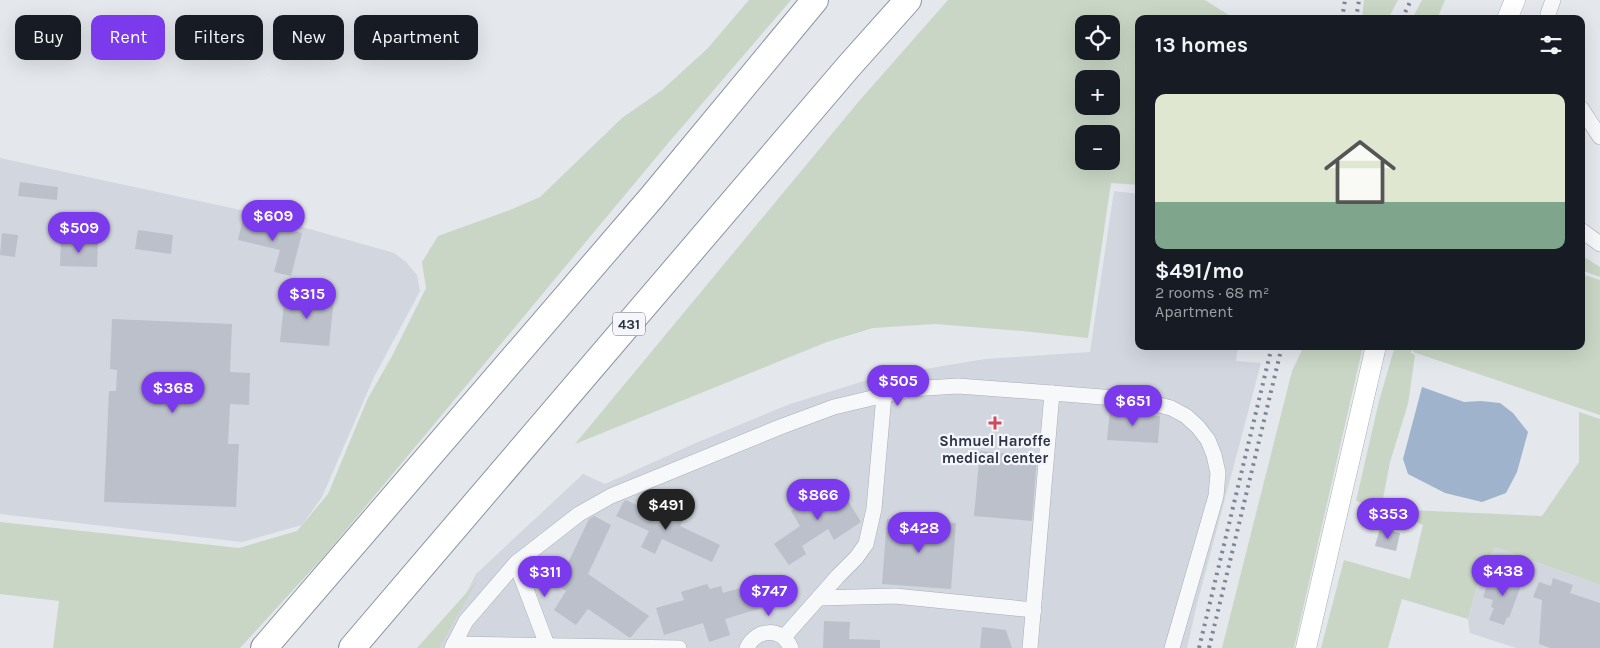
<!DOCTYPE html>
<html lang="en">
<head>
<meta charset="utf-8">
<style>
	:root { --surface:#171b24; --page:#242831; --text:#f1f3f6; --muted:#9ea1a6; --accent:#7c3aed }
	body { margin:0; font-family:Karla,sans-serif; background:var(--page); color:var(--text); height:100vh; display:flex; flex-direction:column; font-size:19px; white-space:nowrap }
	* { box-sizing:border-box; margin:0 }
	p { font-size:16px; color:var(--muted) }
	.icon { flex:none; width:28px; height:28px; fill:none; stroke:currentColor; stroke-width:2; stroke-linecap:round; stroke-linejoin:round }
	.map { position:relative; flex:1; overflow:hidden }
	.drawer { position:absolute; left:1135px; top:15px; width:450px; height:335px; display:flex; flex-direction:column; background:var(--surface); border-radius:10px; box-shadow:0 5px 20px #0002 }
	.drawer>* { flex:none }
	.top-card { position:absolute; left:15px; top:15px; width:475px; height:45px; display:flex; gap:10px }
	.controls { position:absolute; left:1075px; top:15px; display:grid; gap:10px }
	.controls a { display:grid; place-items:center; width:45px; height:45px; border-radius:10px; background:var(--surface); box-shadow:0 5px 20px #0002; font-size:25px }
	.price { position:absolute; translate:-50% -42px; padding:0 11px; border-radius:18px; background:var(--accent); color:#fff; font-size:16px; line-height:32px; filter:drop-shadow(0 1px 2px #0008) }
	.price::after { content:''; position:absolute; left:50%; top:30px; width:15px; height:11px; margin-left:-8px; background:inherit; clip-path:polygon(0 0,100% 0,50% 100%) }
	.price.on { background:#222; color:#fff }
	ul { padding:0; list-style:none }
	li { display:grid; align-content:center; gap:10px; height:265px; padding:0 20px }
	li span { display:grid; place-items:center; height:155px; border-radius:10px; color:#555 }
	li>.icon { margin-inline-start:auto }
	span .icon { width:90px; height:90px; fill:#fffc; stroke-width:1 }
	li b { font-size:21px }
	h2 { display:flex; justify-content:space-between; align-items:center; height:60px; padding:0 20px; font-size:21px }
	.chip { padding:0 18px; border-radius:10px; background:var(--surface); box-shadow:0 5px 20px #0002; font-size:18px; line-height:45px }
	.chip.on { background:var(--accent); color:#fff }
	.map>svg:first-child { display:block }
	.built { fill:#d2d6de }
	.green { fill:#c9d6c5; fill-rule:evenodd }
	.water { fill:#9fb4cc }
	.building { fill:#bbc0ca }
	.lines { fill:none; stroke-linecap:round; stroke-linejoin:round }
	.minor-casing { stroke:#a9aeb7; stroke-width:16 }
	.secondary-casing { stroke:#a9aeb7; stroke-width:21 }
	.motorway-casing { stroke:#8b94a3; stroke-width:28 }
	.minor { stroke:#f7f8fa; stroke-width:15 }
	.secondary { stroke:#fff; stroke-width:20 }
	.motorway { stroke:#fff; stroke-width:26 }
	.rail { stroke:#7d8696; stroke-width:4; stroke-dasharray:2.5 5; stroke-linecap:butt }
	.poi-dot { fill:#d1495b; stroke:#f4f6f9; stroke-width:2 }
	.labels { text-anchor:middle; stroke-width:4.5; stroke-linejoin:round; paint-order:stroke }
	.shield { fill:#f4f6f9; stroke:#676e7b; stroke-width:1 }
	.shield-label { font-size:14px; font-weight:bold; fill:#2b3445 }
	.poi-label { font-size:15px; font-weight:bold; fill:#2b3445; stroke:#f4f6f9 }
</style>
</head>
<body>
<div class="map">
<svg width="1600" height="648" viewBox="0 0 1600 648">
	<rect width="100%" height="100%" fill="#e4e7ec"/>
	<g class="built">
		<path d="M 0,158 L 250,212 L 394,253 L 406,262 L 417,275 L 420,291 L 374,377 L 322,497 L 302,525 L 242,542 L 0,514 Z"/>
		<path d="M 1114,191 L 1139,194 L 1139,346 L 1238,346 L 1236,361 L 1261,363 L 1196,608 L 1187,648 L 438,648 L 476,574 L 583,474 L 605,484 L 698,442 L 790,404 L 877,377 L 985,359 L 1090,352 Z"/>
		<path d="M 1495,547 L 1600,585 L 1600,648 L 1516,648 L 1470,633 L 1468,619 L 1479,577 Z"/>
	</g>
	<g class="green">
		<path d="M 749,0 L 791,0 L 664,148 L 326,554 L 240,648 L 53,648 L 59,601 L 0,594 L 0,522 L 239,548 L 297,531 L 328,494 L 368,398 L 391,358 L 426,288 L 422,262 L 438,236 L 510,210 L 540,197 L 622,118 L 662,90 L 707,49 Z"/>
		<path d="M 948,0 L 1205,0 L 1235,19 L 1139,19 L 1139,185 L 1111,183 L 1088,338 L 1022,331 L 935,324 L 873,328 L 827,342 L 575,444 L 860,100 ZM 1084,24 L 1111,24 L 1111,51 L 1084,51 ZM 1084,79 L 1111,79 L 1111,106 L 1084,106 ZM 1084,134 L 1111,134 L 1111,161 L 1084,161 Z"/>
		<path d="M 1364,0 L 1398,0 L 1388,19 L 1362,19 Z"/>
		<path d="M 1422,0 L 1445,0 L 1437,19 L 1412,19 Z"/>
		<path d="M 1581,255 L 1600,267 L 1600,277 L 1581,270 Z"/>
		<path d="M 1581,274 L 1600,280 L 1600,415 L 1413,352 L 1415,346 L 1581,346 Z"/>
		<path d="M 1304,346 L 1363,346 L 1294,648 L 1222,648 L 1292,371 Z"/>
		<path d="M 1395,346 L 1413,346 L 1411,353 L 1415,355 L 1408,404 L 1390,462 L 1381,509 L 1356,501 L 1379,401 Z"/>
		<path d="M 1579,412 L 1600,419 L 1600,585 L 1495,547 L 1479,577 L 1468,619 L 1402,599 L 1388,648 L 1321,648 L 1344,560 L 1410,579 L 1423,525 L 1387,509 L 1542,516 L 1579,462 Z"/>
		<path d="M 477,581 L 439,648 L 417,648 Z"/>
	</g>
	<path class="water" d="M 1422,387 L 1464,402 L 1481,401 L 1500,403 L 1513,413 L 1528,432 L 1517,472 L 1506,493 L 1482,502 L 1445,493 L 1408,474 L 1403,459 Z"/>
	<g class="building">
		<path d="M 20,182 L 58,187 L 57,200 L 18,196 Z"/>
		<path d="M 243,218 L 302,233 L 291,276 L 274,272 L 280,250 L 238,240 Z"/>
		<path d="M 138,230 L 173,235 L 171,254 L 135,249 Z"/>
		<path d="M 2,233 L 18,235 L 15,257 L 0,255 Z"/>
		<path d="M 61,240 L 98,241 L 97,267 L 60,266 Z"/>
		<path d="M 285,294 L 334,298 L 329,346 L 280,342 Z"/>
		<path d="M 112,319 L 232,324 L 230,372 L 250,373 L 249,405 L 230,404 L 228,444 L 239,444 L 236,507 L 104,502 L 109,391 L 116,391 L 117,370 L 110,369 Z"/>
		<path d="M 1130,409 L 1146,411 L 1147,415 L 1160,416 L 1158,443 L 1107,440 L 1110,410 L 1130,411 Z"/>
		<path d="M 980,451 L 1037,456 L 1032,521 L 974,516 Z"/>
		<path d="M 836,481 L 861,522 L 834,540 L 828,529 L 802,546 L 806,554 L 789,565 L 774,544 L 800,526 L 791,511 Z"/>
		<path d="M 626,500 L 649,511 L 651,505 L 683,520 L 680,526 L 720,545 L 712,562 L 662,539 L 655,554 L 641,547 L 649,531 L 616,516 L 624,501 Z"/>
		<path d="M 594,516 L 611,525 L 588,574 L 649,616 L 630,638 L 588,609 L 576,625 L 554,610 L 566,591 L 538,572 L 550,556 L 566,567 L 589,519 Z"/>
		<path d="M 887,519 L 956,523 L 951,589 L 882,584 Z"/>
		<path d="M 1380,528 L 1400,533 L 1396,551 L 1375,546 Z"/>
		<path d="M 1507,571 L 1521,576 L 1518,584 L 1521,585 L 1509,618 L 1507,617 L 1504,625 L 1489,620 L 1494,608 L 1491,607 L 1493,600 L 1483,597 L 1489,580 L 1503,585 Z"/>
		<path d="M 1553,578 L 1573,585 L 1570,593 L 1600,603 L 1600,648 L 1550,648 L 1539,644 L 1542,600 L 1533,597 L 1539,582 L 1551,586 Z"/>
		<path d="M 771,579 L 778,603 L 725,619 L 730,635 L 709,642 L 703,623 L 664,635 L 656,608 L 684,600 L 681,592 L 707,584 L 710,589 L 721,586 L 723,593 Z"/>
		<path d="M 824,621 L 850,622 L 849,639 L 880,640 L 880,648 L 823,648 Z"/>
		<path d="M 982,627 L 1006,630 L 1012,648 L 980,648 Z"/>
	</g>
	<g class="lines">
		<g class="minor-casing">
			<g id="minor">
				<path d="M 1548,19 L 1548,14 L 1553,0"/>
				<path d="M 1581,108 L 1600,137"/>
				<path d="M 1581,230 L 1600,244"/>
				<path d="M 516,563 L 547,645"/>
				<path d="M 819,598 L 895,596 L 1034,610"/>
				<path d="M 784,637 L 838,576 L 856,558 L 866,544 L 874,509 L 884,395"/>
				<path d="M 454,644 L 679,648"/>
				<path d="M 452,648 L 466,621 L 516,563 L 579,514 L 611,496 L 780,427 L 834,407 L 910,389 L 958,386 L 1052,393 L 1140,400 L 1171,408 L 1186,416 L 1198,427 L 1208,440 L 1214,455 L 1218,473 L 1216,496 L 1172,648"/>
				<path d="M 747,648 C 756,628 782,627 791,648"/>
				<path d="M 1030,648 L 1052,393"/>
			</g>
		</g>
		<g class="secondary-casing">
			<g id="secondary">
				<path d="M 1507,19 L 1515,0"/>
				<path d="M 1306,648 L 1376,346"/>
			</g>
		</g>
		<g class="motorway-casing">
			<g id="motorway">
				<path d="M 264,648 L 652,197 L 815,0"/>
				<path d="M 352,648 L 849,66 L 908,0"/>
			</g>
		</g>
		<use href="#minor" class="minor"/>
		<use href="#secondary" class="secondary"/>
		<use href="#motorway" class="motorway"/>
		<g class="rail">
			<path d="M 1342,19 L 1345,0"/>
			<path d="M 1356,19 L 1359,0"/>
			<path d="M 1402,19 L 1411,0"/>
			<path d="M 1199,648 L 1272,346"/>
			<path d="M 1209,648 L 1282,346"/>
		</g>
	</g>
	<path class="poi-dot" d="M992.5 415.5h5v5h5v5h-5v5h-5v-5h-5v-5h5z"/>
	<g class="labels">
		<rect class="shield" x="613" y="312.5" width="32" height="23" rx="4"/>
		<g class="shield-label">
			<text x="629" y="329">431</text>
		</g>
		<g class="poi-label">
			<text x="995" y="446">Shmuel Haroffe<tspan x="995" dy="17">medical center</tspan></text>
		</g>
	</g>
</svg>
<div class="controls">
<a><svg class="icon" aria-label="locate" viewBox="0 0 24 24"><circle cx="12" cy="12" r="6"/><path d="M12 2v4M12 18v4M2 12h4M18 12h4"/></svg></a>
<a>+</a>
<a>−</a>
</div>
<b class="price" style="left:273px;top:242px">$609</b>
<b class="price" style="left:79px;top:254px">$509</b>
<b class="price" style="left:307px;top:320px">$315</b>
<b class="price" style="left:898px;top:407px">$505</b>
<b class="price" style="left:173px;top:414px">$368</b>
<b class="price" style="left:1133px;top:427px">$651</b>
<b class="price" style="left:818px;top:521px">$866</b>
<b class="price on" style="left:666px;top:531px">$491</b>
<b class="price" style="left:1388px;top:540px">$353</b>
<b class="price" style="left:919px;top:554px">$428</b>
<b class="price" style="left:1503px;top:597px">$438</b>
<b class="price" style="left:545px;top:598px">$311</b>
<b class="price" style="left:769px;top:617px">$747</b>
<div class="top-card">
<a class="chip">Buy</a>
<a class="chip on">Rent</a>
<a class="chip">Filters</a>
<a class="chip">New</a>
<a class="chip">Apartment</a>
</div>
<section class="drawer">
<h2>13 homes<svg class="icon" aria-label="filters" viewBox="0 0 24 24"><path d="M4 7h16M4 17h16"/><circle cx="9" cy="7" r="2"/><circle cx="15" cy="17" r="2"/></svg></h2>
<ul>
<li><span style="background:linear-gradient(#dfe7d0 70%,#7fa58c 0)"><svg class="icon" aria-label="home" viewBox="0 0 24 24"><path d="M3 11l9-7 9 7M6 9v11h12V9"/></svg></span><div><b>$491/mo</b><p>2 rooms · 68 m²</p><p>Apartment</p></div></li>
</ul>
</section>
</div>
</body>
</html>
